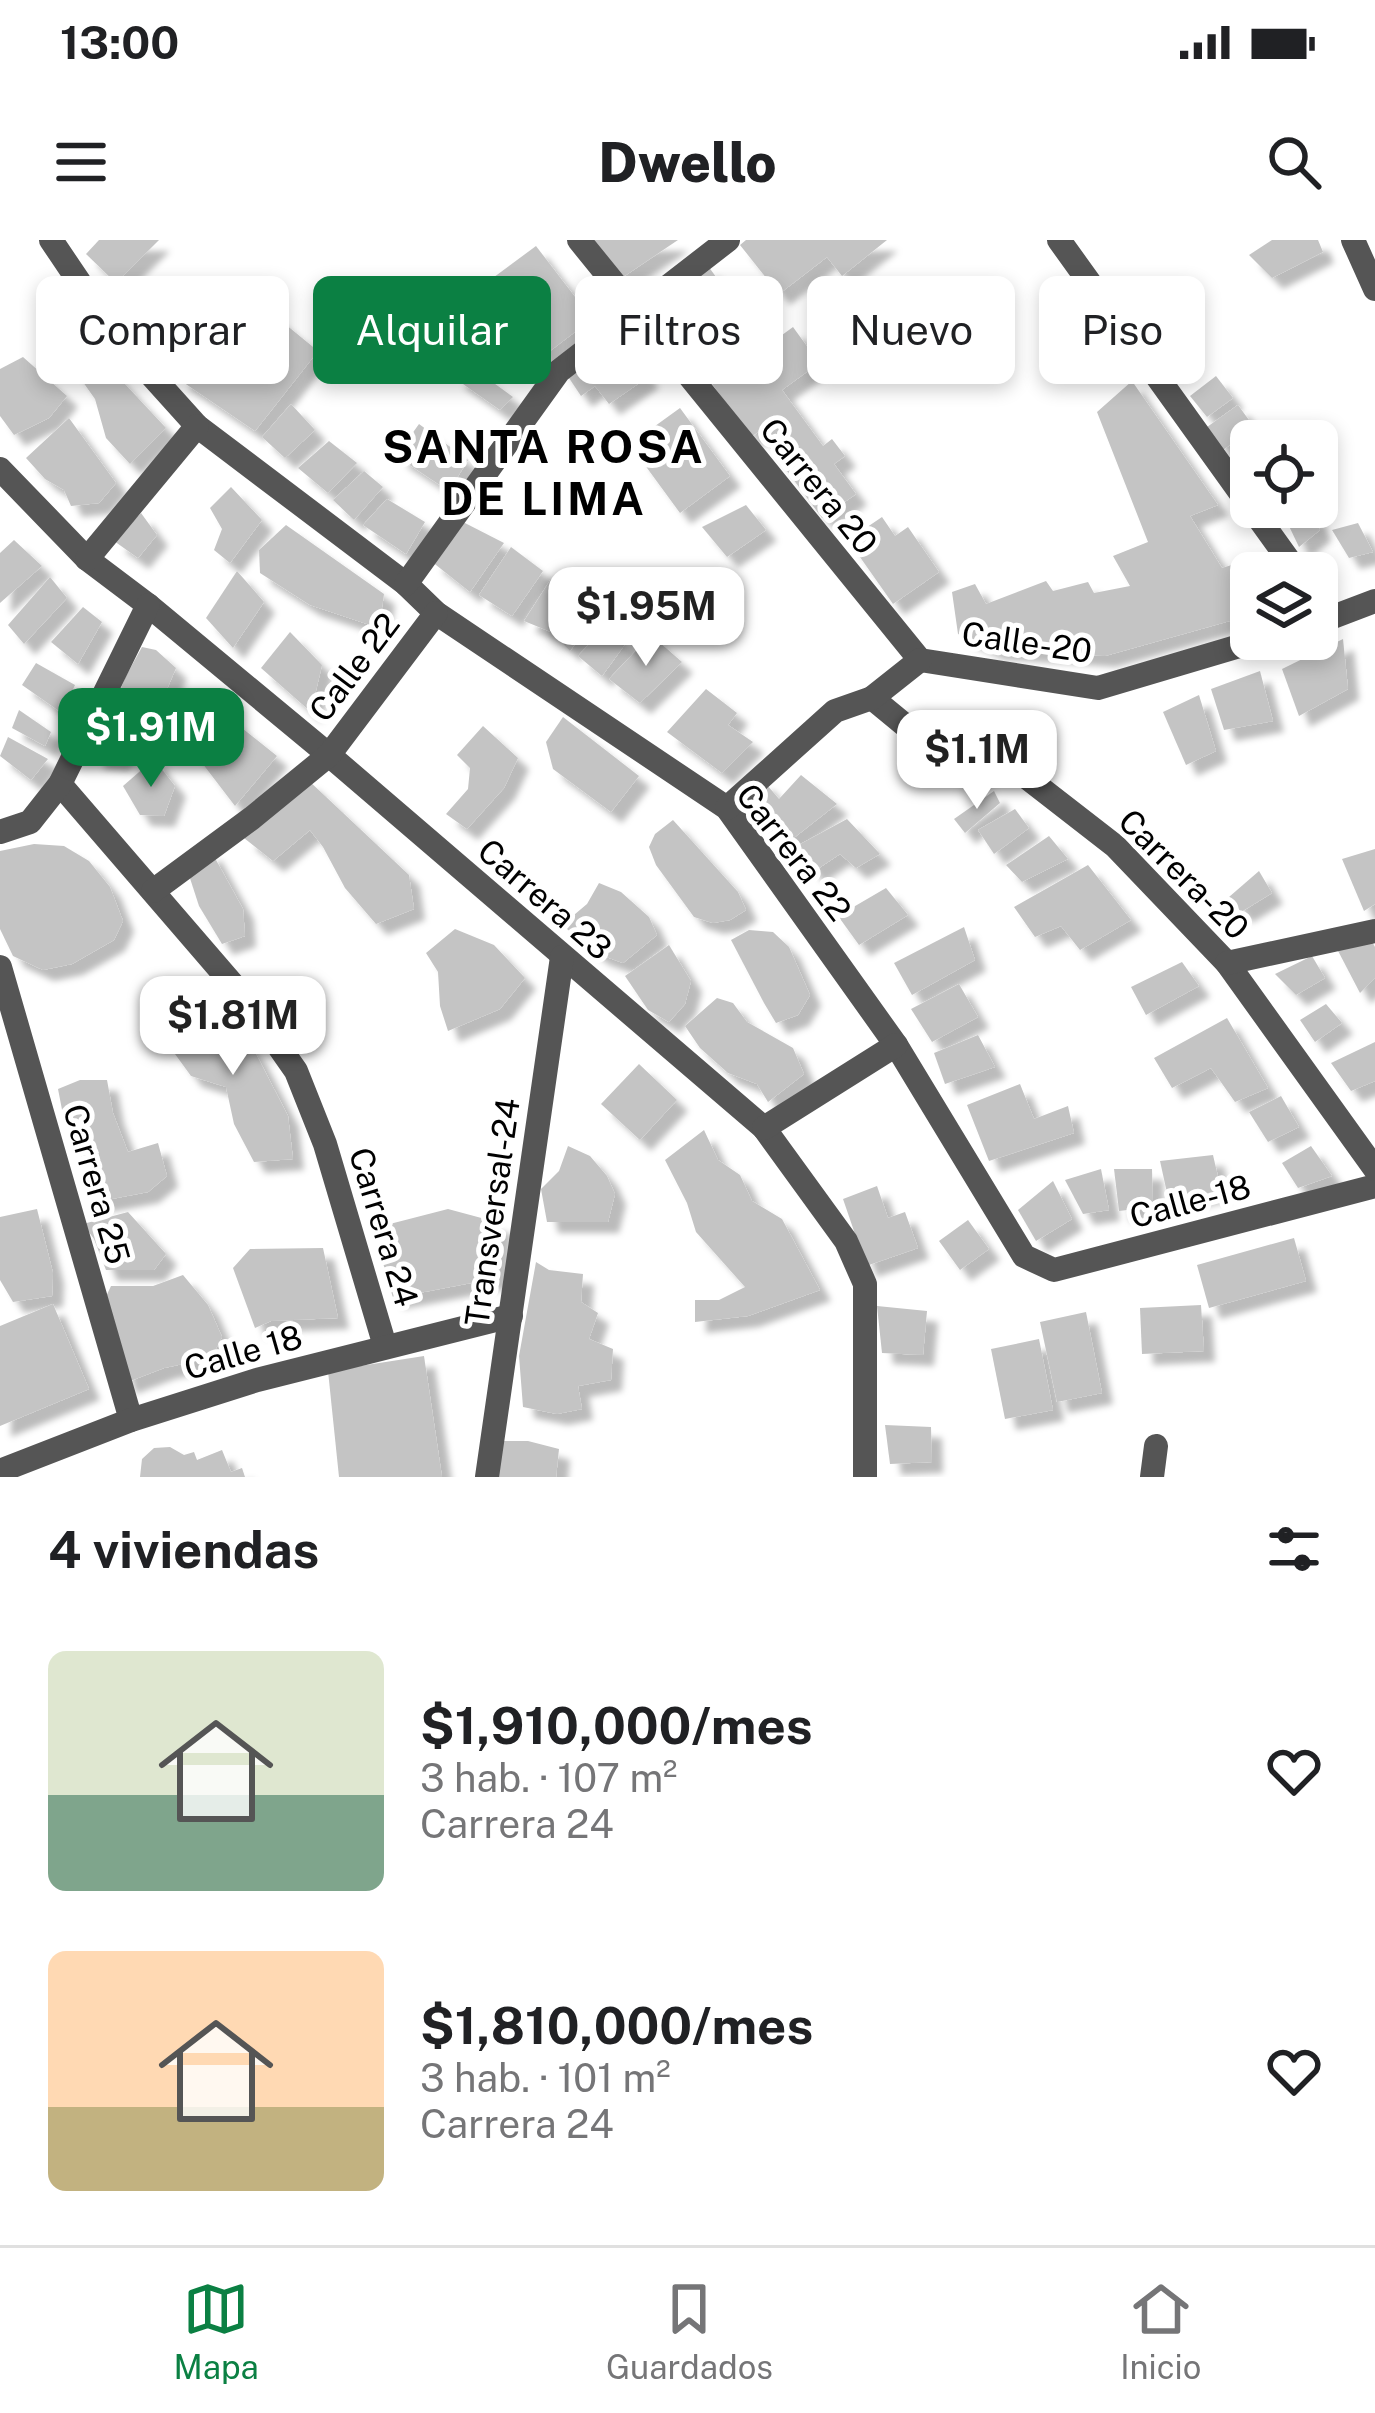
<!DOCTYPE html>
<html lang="es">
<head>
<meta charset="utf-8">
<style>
	:root { --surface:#fff; --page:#f6f6f6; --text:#202124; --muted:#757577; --line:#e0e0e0; --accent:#0b8043 }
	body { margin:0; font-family:"Public Sans",sans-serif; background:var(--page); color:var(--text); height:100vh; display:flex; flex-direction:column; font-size:45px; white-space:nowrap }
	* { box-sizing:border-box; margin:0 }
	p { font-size:39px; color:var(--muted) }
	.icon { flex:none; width:66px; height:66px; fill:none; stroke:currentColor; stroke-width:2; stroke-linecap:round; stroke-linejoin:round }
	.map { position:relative; height:1237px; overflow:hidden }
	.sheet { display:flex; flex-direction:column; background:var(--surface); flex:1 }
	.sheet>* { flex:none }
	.guide { position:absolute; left:36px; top:36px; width:1305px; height:108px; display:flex; gap:24px }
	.controls { position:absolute; left:1230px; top:180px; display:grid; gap:24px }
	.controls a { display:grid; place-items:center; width:108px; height:108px; border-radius:18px; background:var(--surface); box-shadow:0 6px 18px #0003; font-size:60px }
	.price { position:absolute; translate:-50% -102px; padding:0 27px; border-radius:24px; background:#fff; color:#222; font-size:39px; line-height:78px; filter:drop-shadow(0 3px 6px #0008) }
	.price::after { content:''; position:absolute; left:50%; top:72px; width:36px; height:27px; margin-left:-18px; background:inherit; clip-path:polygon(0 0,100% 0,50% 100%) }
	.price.active { background:var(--accent); color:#fff }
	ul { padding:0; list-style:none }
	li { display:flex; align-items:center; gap:36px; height:300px; padding:0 48px }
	li span { display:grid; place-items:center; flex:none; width:336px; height:240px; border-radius:18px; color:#555 }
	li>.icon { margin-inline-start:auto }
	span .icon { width:144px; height:144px; fill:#fffc; stroke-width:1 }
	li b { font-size:51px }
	h2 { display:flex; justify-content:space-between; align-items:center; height:144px; padding:0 48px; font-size:51px }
	.pill { padding:0 42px; border-radius:18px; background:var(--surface); box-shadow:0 6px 18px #0003; font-size:42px; line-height:108px }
	.pill.active { background:var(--accent); color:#fff }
	.status { display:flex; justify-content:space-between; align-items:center; height:84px; padding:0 60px; background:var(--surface); direction:ltr }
	.status svg { height:33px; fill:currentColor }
	header { display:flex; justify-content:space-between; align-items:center; height:156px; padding:0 48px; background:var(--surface); font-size:54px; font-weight:800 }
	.dock { display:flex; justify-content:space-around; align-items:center; height:168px; border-top:3px solid var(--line); background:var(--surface); font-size:33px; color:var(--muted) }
	.dock a { display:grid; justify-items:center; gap:6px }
	.dock .active { color:var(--accent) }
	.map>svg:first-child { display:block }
	.building { fill:#c4c4c4; filter:url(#shadow) }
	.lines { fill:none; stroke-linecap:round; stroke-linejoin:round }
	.minor { stroke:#555; stroke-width:24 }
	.labels { text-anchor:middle; stroke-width:10; stroke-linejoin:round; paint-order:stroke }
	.street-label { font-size:33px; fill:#000; stroke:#fff }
	.district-label { font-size:45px; font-weight:bold; letter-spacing:3px; fill:#000; stroke:#fff }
</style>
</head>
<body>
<div class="status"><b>13:00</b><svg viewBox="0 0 49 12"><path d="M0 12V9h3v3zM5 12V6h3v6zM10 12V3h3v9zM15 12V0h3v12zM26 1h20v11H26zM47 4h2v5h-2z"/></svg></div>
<header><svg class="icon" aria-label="menu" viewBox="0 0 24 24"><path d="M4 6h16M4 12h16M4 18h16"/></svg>Dwello<svg class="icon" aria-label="search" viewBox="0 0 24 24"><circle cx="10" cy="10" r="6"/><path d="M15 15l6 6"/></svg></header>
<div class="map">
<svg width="1375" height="1237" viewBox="0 0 1375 1237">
	<defs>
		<filter id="shadow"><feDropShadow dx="11" dy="11" stdDeviation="3" flood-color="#0004"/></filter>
	</defs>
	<rect width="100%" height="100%" fill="#fff"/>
	<g class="building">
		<path d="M 99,0 L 159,0 L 116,43 L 86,14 Z"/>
		<path d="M 594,0 L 678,0 L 620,39 Z"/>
		<path d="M 746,0 L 887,0 L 842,36 L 827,17 L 779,54 L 740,5 Z"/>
		<path d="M 1272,0 L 1318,0 L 1323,12 L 1272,38 L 1249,15 Z"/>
		<path d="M 536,6 L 592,79 L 542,117 L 486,43 Z"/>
		<path d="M 708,26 L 739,68 L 719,82 L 748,120 L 793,87 L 819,123 L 782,150 L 823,206 L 832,199 L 845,216 L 834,224 L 856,254 L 822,278 L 758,192 L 751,197 L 654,65 Z"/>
		<path d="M 179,44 L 205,67 L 169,109 L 142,81 Z"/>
		<path d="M 274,75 L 318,111 L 255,191 L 177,138 L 216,93 L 243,113 L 236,125 Z"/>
		<path d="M 609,87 L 648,137 L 609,164 L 595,146 L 581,156 L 559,123 Z"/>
		<path d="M 82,98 L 166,188 L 130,224 L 106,198 L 95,159 L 61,111 Z"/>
		<path d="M 23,117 L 67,156 L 49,178 L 14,195 L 0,176 L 0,129 Z"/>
		<path d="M 469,125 L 513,157 L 500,170 L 453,137 Z"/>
		<path d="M 1216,136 L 1233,158 L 1207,177 L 1190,156 Z"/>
		<path d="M 1132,141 L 1218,265 L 1190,276 L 1222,328 L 1264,315 L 1273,333 L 1251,333 L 1251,375 L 1105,416 L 994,409 L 958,394 L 952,352 L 975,344 L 986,364 L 1046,341 L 1053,351 L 1088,342 L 1094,353 L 1130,346 L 1113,316 L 1148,302 L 1097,172 Z"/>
		<path d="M 291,164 L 315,190 L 285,218 L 262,197 Z"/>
		<path d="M 1238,165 L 1254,187 L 1223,210 L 1207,187 Z"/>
		<path d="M 680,168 L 730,236 L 680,273 L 639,217 L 653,206 L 644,194 Z"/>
		<path d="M 69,178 L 116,243 L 99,263 L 71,266 L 64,250 L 45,239 L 26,218 Z"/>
		<path d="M 419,184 L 468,220 L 449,251 L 396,216 Z"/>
		<path d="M 329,201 L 357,223 L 328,253 L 298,228 Z"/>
		<path d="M 1251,205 L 1251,231 L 1243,236 L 1231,217 Z"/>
		<path d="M 364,231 L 383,247 L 354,280 L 333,260 Z"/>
		<path d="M 231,247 L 262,280 L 230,323 L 214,310 L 222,289 L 210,268 Z"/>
		<path d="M 387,259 L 425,282 L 406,314 L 363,285 Z"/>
		<path d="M 746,265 L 766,290 L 727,317 L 702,287 Z"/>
		<path d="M 1313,272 L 1320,290 L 1299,307 L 1288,284 Z"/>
		<path d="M 141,273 L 157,295 L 138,318 L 114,301 Z"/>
		<path d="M 882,277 L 895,296 L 908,287 L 939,332 L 893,364 L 848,300 Z"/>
		<path d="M 463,282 L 504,303 L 470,352 L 431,321 Z"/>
		<path d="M 1358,283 L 1373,312 L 1349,318 L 1332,290 Z"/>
		<path d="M 286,285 L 384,354 L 379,388 L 310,365 L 260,333 L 259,310 Z"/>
		<path d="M 14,300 L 42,326 L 0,363 L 0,313 Z"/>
		<path d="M 511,307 L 543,331 L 512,376 L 479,355 Z"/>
		<path d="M 237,331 L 264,362 L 233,408 L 206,378 Z"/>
		<path d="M 50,337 L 67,358 L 24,404 L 8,385 Z"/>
		<path d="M 551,339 L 578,350 L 596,375 L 570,411 L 551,392 L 524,381 Z"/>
		<path d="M 83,367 L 102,382 L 78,424 L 51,402 Z"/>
		<path d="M 606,386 L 626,403 L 602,436 L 578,416 Z"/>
		<path d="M 290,392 L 322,425 L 311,472 L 261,428 Z"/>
		<path d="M 651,395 L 682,422 L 640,463 L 609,439 Z"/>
		<path d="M 1343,399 L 1348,449 L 1299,476 L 1282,429 Z"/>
		<path d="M 142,407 L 156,410 L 176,428 L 161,463 L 118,521 L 92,518 L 126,436 Z"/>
		<path d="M 36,423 L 75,445 L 62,473 L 22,445 Z"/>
		<path d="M 1260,431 L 1273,481 L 1224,490 L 1211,449 Z"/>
		<path d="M 182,448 L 207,460 L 277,516 L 235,566 L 183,498 L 164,479 Z"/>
		<path d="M 706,449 L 737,473 L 728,485 L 753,502 L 722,533 L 667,492 Z"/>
		<path d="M 1199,455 L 1216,511 L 1186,525 L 1163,472 Z"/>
		<path d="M 19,470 L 51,492 L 45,506 L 12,488 Z"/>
		<path d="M 563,477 L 639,536 L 611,572 L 553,529 L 546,502 Z"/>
		<path d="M 483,486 L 518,518 L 504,548 L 467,589 L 446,574 L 468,549 L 470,528 L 457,515 Z"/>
		<path d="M 8,497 L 48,519 L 31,540 L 0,516 Z"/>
		<path d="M 154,519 L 175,546 L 164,576 L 140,575 L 123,546 Z"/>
		<path d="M 801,535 L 837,564 L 786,604 L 735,561 L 762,539 L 779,559 Z"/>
		<path d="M 307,539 L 409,635 L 414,669 L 376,684 L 345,648 L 323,607 L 310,590 L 273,621 L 244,598 Z"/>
		<path d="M 994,551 L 1000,563 L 965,593 L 954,579 Z"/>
		<path d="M 1015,569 L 1029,588 L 994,614 L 978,590 Z"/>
		<path d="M 847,579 L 880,614 L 856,628 L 840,614 L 813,632 L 795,607 Z"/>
		<path d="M 673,580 L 738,652 L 746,670 L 730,680 L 713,683 L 694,677 L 656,625 L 649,607 L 655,594 Z"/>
		<path d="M 1049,596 L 1068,619 L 1022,642 L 1006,625 Z"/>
		<path d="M 34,604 L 64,606 L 89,621 L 110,647 L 123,681 L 114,700 L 72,724 L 43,730 L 13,716 L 0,689 L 0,611 Z"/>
		<path d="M 210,609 L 243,669 L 245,696 L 222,704 L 199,666 L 187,629 Z"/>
		<path d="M 1375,609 L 1375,664 L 1364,671 L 1342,619 Z"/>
		<path d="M 1088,625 L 1131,680 L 1080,710 L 1061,686 L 1035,697 L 1014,667 Z"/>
		<path d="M 1259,631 L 1272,653 L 1241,672 L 1229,657 Z"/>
		<path d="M 599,643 L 621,652 L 649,677 L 657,695 L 623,723 L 598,714 L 562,685 L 587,664 Z"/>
		<path d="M 886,648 L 908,675 L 859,705 L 838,676 Z"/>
		<path d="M 964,687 L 975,720 L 912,755 L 894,723 Z"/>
		<path d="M 455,689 L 494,705 L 525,738 L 500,769 L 448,791 L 440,766 L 438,732 L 426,713 Z"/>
		<path d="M 749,690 L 773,692 L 789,707 L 810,755 L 798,775 L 776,783 L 764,763 L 731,700 Z"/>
		<path d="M 1369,696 L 1375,707 L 1375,738 L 1360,753 L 1336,707 Z"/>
		<path d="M 669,705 L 691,741 L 685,764 L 669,782 L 648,770 L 625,736 Z"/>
		<path d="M 1312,716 L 1325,738 L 1296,755 L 1275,734 Z"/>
		<path d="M 1182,722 L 1199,746 L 1146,775 L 1131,747 Z"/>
		<path d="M 959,744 L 978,777 L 932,802 L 911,769 Z"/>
		<path d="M 207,757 L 256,814 L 288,876 L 293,919 L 254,922 L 234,884 L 226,847 L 191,836 L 175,814 L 164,783 Z"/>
		<path d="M 717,758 L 733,763 L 747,782 L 793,808 L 804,834 L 768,862 L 757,844 L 728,833 L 700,808 L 685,786 Z"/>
		<path d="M 1326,764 L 1342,783 L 1315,802 L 1300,780 Z"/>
		<path d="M 1227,778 L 1268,848 L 1235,862 L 1211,828 L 1172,848 L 1154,818 Z"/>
		<path d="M 978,795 L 995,827 L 945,844 L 934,813 Z"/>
		<path d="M 1375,802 L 1375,841 L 1351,851 L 1331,823 Z"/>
		<path d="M 639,824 L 677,860 L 640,900 L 601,864 Z"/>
		<path d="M 80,840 L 107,840 L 113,873 L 128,912 L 158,903 L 167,936 L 148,952 L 101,961 L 88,944 L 77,900 L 64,880 L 58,849 Z"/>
		<path d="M 1020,844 L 1034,879 L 1068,866 L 1074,893 L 989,921 L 967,865 Z"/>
		<path d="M 1281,856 L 1299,887 L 1268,902 L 1249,872 Z"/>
		<path d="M 704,890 L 718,920 L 740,935 L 752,961 L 782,979 L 820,1050 L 748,1076 L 695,1082 L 695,1060 L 719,1060 L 745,1047 L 696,992 L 687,963 L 665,920 Z"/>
		<path d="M 568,906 L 590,916 L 607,936 L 615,954 L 608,982 L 547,982 L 541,949 L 559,931 Z"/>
		<path d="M 1311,906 L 1332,936 L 1298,948 L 1282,923 Z"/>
		<path d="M 1213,915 L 1221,950 L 1169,962 L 1160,921 Z"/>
		<path d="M 1101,929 L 1109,970 L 1083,974 L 1065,940 Z"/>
		<path d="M 1114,929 L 1152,929 L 1153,967 L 1119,971 Z"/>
		<path d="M 1053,941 L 1072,979 L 1036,1001 L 1018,970 Z"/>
		<path d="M 877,946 L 888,978 L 905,972 L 918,1008 L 866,1026 L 843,959 Z"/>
		<path d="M 37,969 L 53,1033 L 52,1056 L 13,1062 L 0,1040 L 0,977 Z"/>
		<path d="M 448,969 L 500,983 L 497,1038 L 393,1058 L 381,1016 L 382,986 Z"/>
		<path d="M 128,972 L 166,1014 L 154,1030 L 106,1030 L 94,999 L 83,984 Z"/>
		<path d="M 968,980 L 989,1009 L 960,1030 L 939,1001 Z"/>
		<path d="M 1294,998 L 1306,1041 L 1209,1068 L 1197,1025 Z"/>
		<path d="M 323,1008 L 338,1078 L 271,1081 L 255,1088 L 233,1028 L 250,1009 Z"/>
		<path d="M 536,1022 L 549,1030 L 583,1034 L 581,1062 L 598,1073 L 589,1099 L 613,1109 L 611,1140 L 578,1146 L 582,1169 L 557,1174 L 523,1167 L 519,1116 Z"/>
		<path d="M 183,1035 L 208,1065 L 222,1097 L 211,1118 L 164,1128 L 125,1143 L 102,1065 L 111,1046 L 153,1046 Z"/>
		<path d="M 53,1064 L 89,1149 L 0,1186 L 0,1086 Z"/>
		<path d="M 1201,1065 L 1204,1111 L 1142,1114 L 1140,1068 Z"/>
		<path d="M 877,1066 L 927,1071 L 923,1115 L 882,1113 Z"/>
		<path d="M 1086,1072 L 1102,1153 L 1057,1162 L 1040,1082 Z"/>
		<path d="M 1039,1099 L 1053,1170 L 1005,1179 L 991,1109 Z"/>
		<path d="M 424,1116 L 442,1237 L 339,1237 L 328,1131 Z"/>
		<path d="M 885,1185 L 931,1187 L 932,1222 L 890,1224 Z"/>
		<path d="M 500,1201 L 528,1201 L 559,1209 L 556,1237 L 497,1237 Z"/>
		<path d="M 170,1207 L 184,1215 L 194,1212 L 197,1220 L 222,1210 L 231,1232 L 242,1228 L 245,1237 L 140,1237 L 142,1219 L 154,1208 Z"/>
	</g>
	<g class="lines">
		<g class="minor">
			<path d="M 51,0 L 115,95 L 197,186 L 406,344 L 436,373 L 727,568 L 896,805 L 1024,1016 L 1054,1030 L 1375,946"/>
			<path d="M 579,0 L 920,420"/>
			<path d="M 1059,0 L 1298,333"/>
			<path d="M 1353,0 L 1375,49"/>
			<path d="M 0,229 L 87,319 L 148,365 L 329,515 L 764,888 L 846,1001 L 865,1044 L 865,1237"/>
			<path d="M 87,319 L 197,186"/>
			<path d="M 406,344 L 559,131 L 728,0"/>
			<path d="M 1317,383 L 1375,361"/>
			<path d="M 920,420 L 1098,448 L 1263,399"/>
			<path d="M 872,458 L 906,486 L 990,509 L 1115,606 L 1227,723 L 1375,929"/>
			<path d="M 60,544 L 247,761 L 296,831 L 325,904 L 385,1106"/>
			<path d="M 727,568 L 835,471 L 872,458 L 920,420"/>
			<path d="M 0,592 L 30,582 L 60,544 L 148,365"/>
			<path d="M 153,651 L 252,578 L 329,515 L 436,373"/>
			<path d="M 1227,723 L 1375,691"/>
			<path d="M 0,727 L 131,1180"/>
			<path d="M 764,888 L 896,805"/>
			<path d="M 0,1231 L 131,1180 L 257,1140 L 511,1076"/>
			<path d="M 487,1237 L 562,717"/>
			<path d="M 1152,1237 L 1156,1206"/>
		</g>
	</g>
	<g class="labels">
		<g class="street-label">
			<text transform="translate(819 246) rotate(51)" y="12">Carrera 20</text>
			<text transform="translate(1027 402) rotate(8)" y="12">Calle-20</text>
			<text transform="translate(354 427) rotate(-53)" y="12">Calle 22</text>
			<text transform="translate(794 612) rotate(52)" y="12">Carrera 22</text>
			<text transform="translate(1184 634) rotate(45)" y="12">Carrera-20</text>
			<text transform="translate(545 659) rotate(41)" y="12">Carrera 23</text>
			<text transform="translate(97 944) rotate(74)" y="12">Carrera 25</text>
			<text transform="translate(1190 961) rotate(-15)" y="12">Calle-18</text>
			<text transform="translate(492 972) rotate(-82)" y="12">Transversal-24</text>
			<text transform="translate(384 987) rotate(73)" y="12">Carrera 24</text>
			<text transform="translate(243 1112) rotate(-16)" y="12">Calle 18</text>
		</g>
		<g class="district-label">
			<text x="544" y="223">SANTA ROSA<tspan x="544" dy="52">DE LIMA</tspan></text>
		</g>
	</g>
</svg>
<div class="controls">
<a><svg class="icon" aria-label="locate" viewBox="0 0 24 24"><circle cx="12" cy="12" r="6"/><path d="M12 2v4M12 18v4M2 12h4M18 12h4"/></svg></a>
<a><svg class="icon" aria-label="layers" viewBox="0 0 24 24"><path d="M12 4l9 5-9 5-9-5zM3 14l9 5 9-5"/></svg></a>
</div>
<b class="price" style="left:646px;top:429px">$1.95M</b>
<b class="price active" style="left:151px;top:550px">$1.91M</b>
<b class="price" style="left:977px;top:572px">$1.1M</b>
<b class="price" style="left:233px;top:838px">$1.81M</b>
<div class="guide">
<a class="pill">Comprar</a>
<a class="pill active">Alquilar</a>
<a class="pill">Filtros</a>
<a class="pill">Nuevo</a>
<a class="pill">Piso</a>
</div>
</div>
<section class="sheet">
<h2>4 viviendas<svg class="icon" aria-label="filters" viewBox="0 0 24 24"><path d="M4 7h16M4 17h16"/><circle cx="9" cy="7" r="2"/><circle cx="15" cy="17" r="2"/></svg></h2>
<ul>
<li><span style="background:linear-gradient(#dfe7d0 60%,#7fa58c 0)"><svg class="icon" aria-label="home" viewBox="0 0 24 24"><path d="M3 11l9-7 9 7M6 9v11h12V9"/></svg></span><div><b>$1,910,000/mes</b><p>3 hab. · 107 m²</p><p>Carrera 24</p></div><svg class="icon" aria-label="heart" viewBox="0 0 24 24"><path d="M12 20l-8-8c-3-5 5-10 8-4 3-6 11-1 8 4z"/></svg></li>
<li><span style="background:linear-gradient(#ffd9b3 65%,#c2b280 0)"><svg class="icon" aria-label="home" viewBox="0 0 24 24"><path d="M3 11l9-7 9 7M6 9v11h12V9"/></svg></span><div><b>$1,810,000/mes</b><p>3 hab. · 101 m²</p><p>Carrera 24</p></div><svg class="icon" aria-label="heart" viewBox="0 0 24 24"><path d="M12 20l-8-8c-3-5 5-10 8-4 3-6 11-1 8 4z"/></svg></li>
</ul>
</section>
<nav class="dock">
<a class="active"><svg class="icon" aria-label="map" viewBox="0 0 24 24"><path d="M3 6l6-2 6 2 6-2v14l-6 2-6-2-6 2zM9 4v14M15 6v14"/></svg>Mapa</a>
<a><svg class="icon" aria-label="saved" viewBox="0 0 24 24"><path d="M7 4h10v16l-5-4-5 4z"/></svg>Guardados</a>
<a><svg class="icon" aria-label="home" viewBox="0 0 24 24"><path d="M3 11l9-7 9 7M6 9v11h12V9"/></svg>Inicio</a>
</nav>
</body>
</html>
